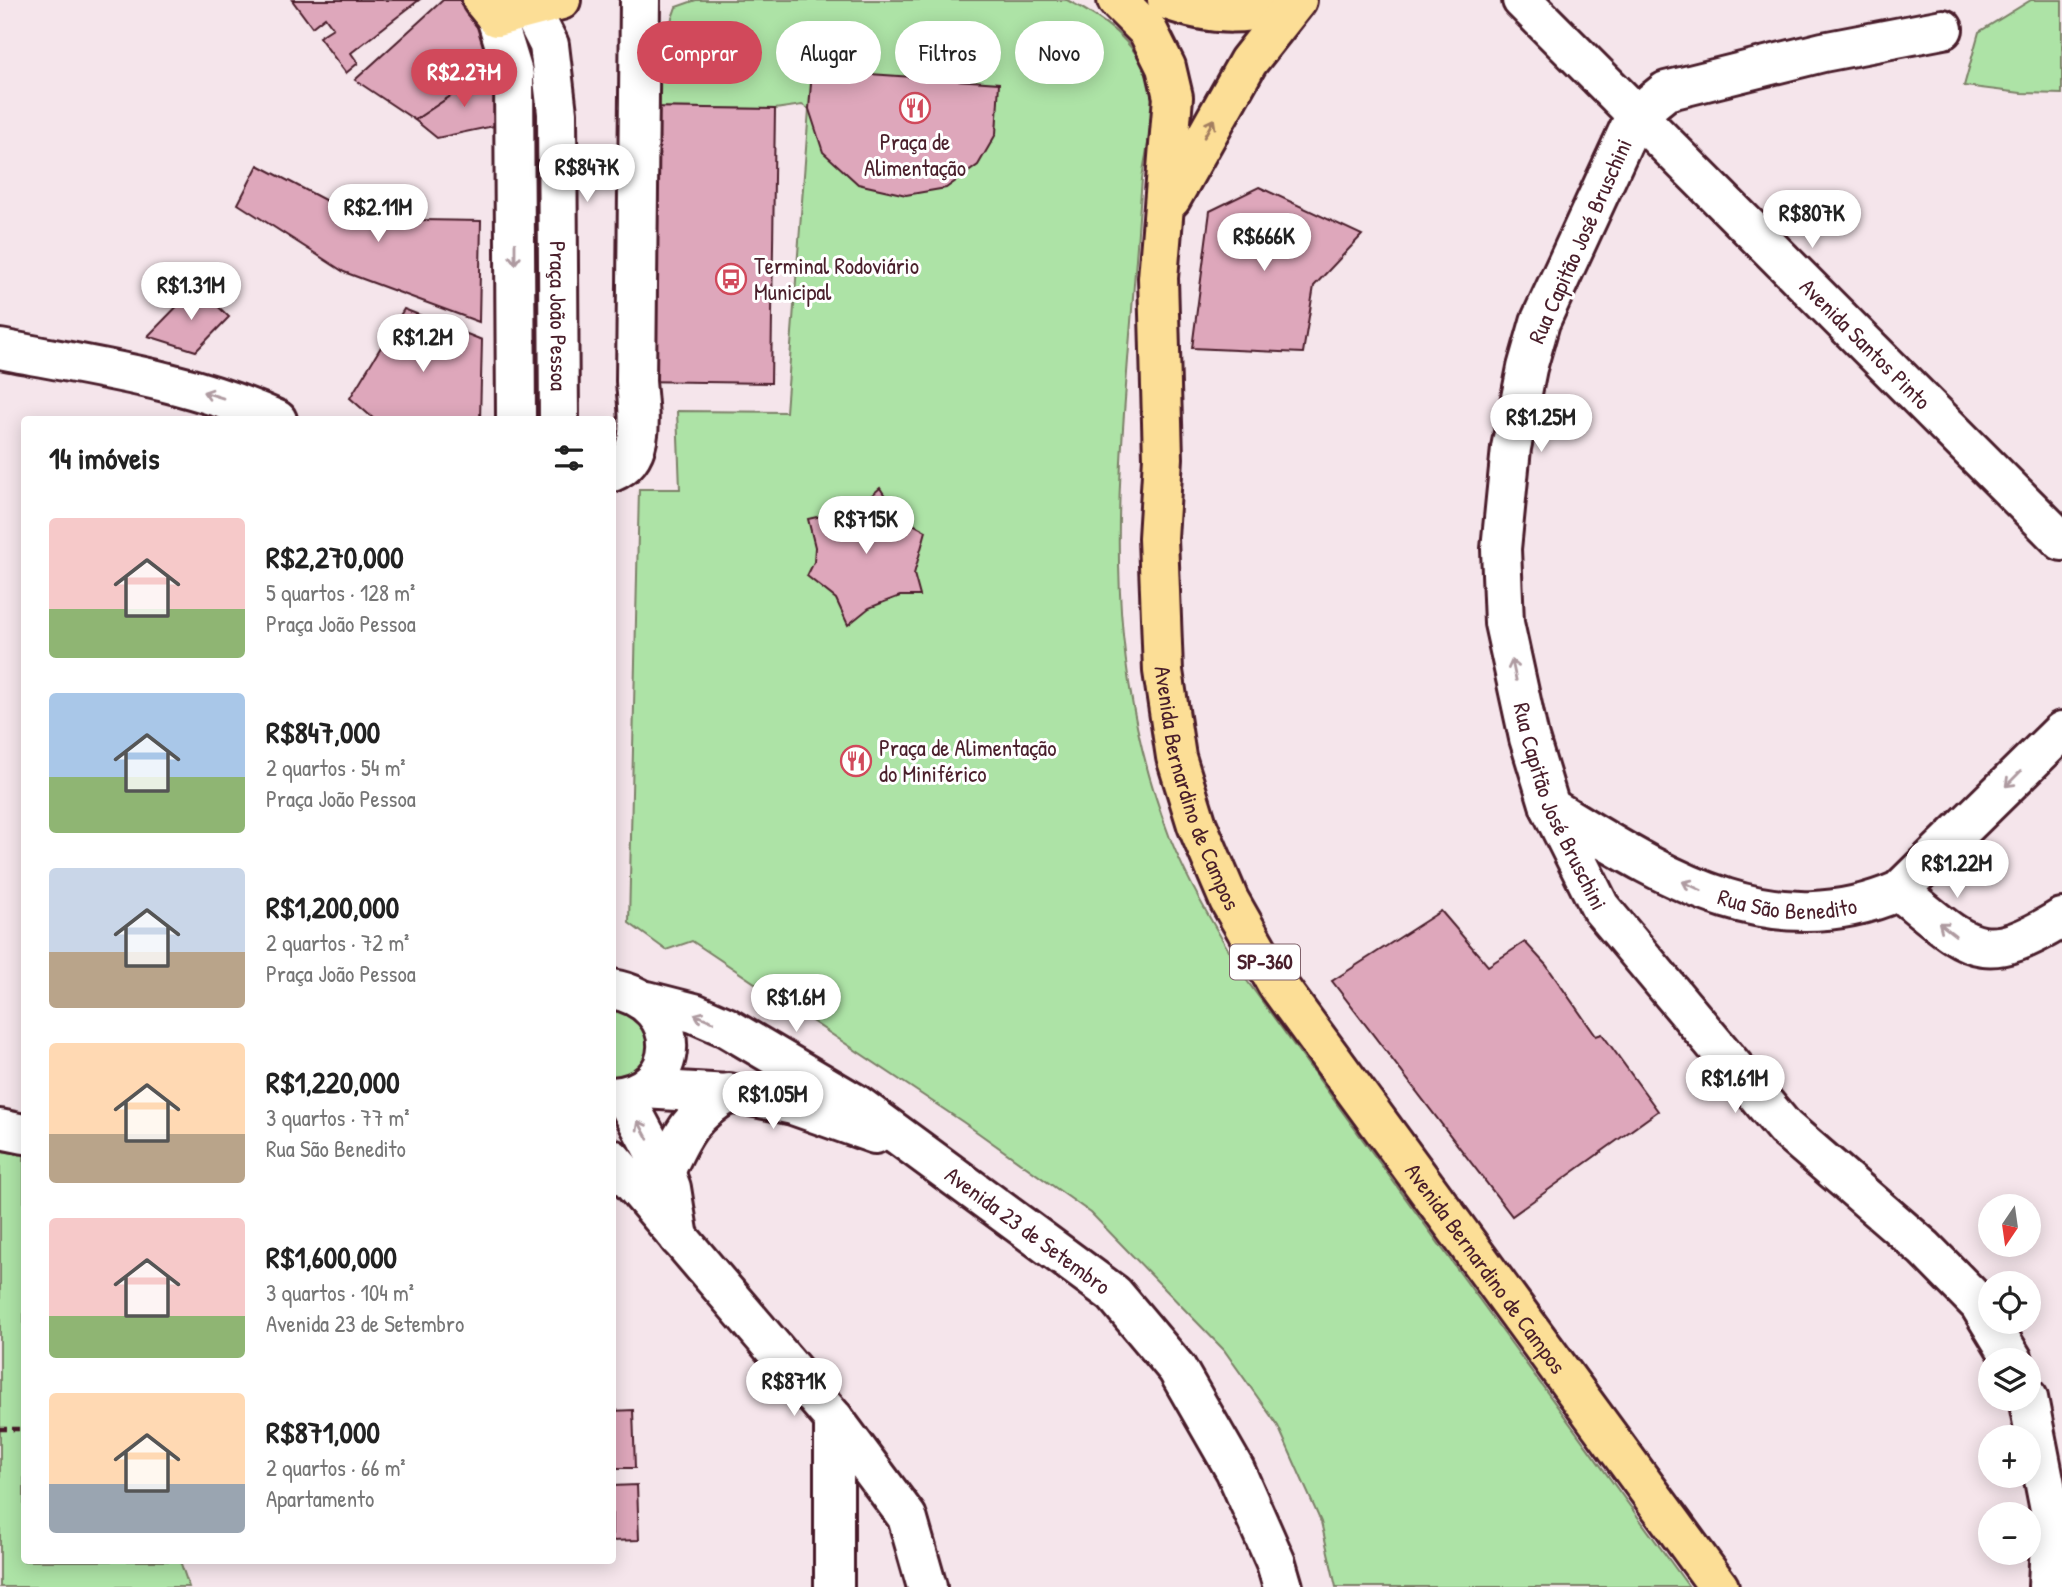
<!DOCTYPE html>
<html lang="pt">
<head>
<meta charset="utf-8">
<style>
	:root { --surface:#fff; --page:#f2f2f2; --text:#222; --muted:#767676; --accent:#d1495b }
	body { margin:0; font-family:"Patrick Hand",sans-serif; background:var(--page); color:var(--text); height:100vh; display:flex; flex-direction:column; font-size:26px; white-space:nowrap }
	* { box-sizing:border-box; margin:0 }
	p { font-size:23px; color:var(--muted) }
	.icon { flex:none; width:38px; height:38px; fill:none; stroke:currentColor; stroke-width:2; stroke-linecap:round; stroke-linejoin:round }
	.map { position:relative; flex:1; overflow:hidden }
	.details { position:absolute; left:21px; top:416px; width:595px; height:1148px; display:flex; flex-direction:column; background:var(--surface); border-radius:7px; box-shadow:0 4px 18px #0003 }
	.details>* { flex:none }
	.hud { position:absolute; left:637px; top:21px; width:665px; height:63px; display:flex; gap:14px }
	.needle { width:46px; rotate:193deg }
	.fabs { position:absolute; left:1978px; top:1194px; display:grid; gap:14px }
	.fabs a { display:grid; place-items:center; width:63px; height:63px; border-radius:50%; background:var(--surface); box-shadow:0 4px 18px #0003; font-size:35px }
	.price { position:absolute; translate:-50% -60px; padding:0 16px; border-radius:24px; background:#fff; color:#222; font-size:23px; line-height:46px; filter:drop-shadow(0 2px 4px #0008) }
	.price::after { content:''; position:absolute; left:50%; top:42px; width:21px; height:16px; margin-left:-10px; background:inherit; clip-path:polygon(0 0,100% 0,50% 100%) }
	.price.active { background:var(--accent); color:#fff }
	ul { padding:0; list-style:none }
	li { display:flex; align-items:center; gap:21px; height:175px; padding:0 28px }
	li span { display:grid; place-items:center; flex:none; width:196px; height:140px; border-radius:7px; color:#555 }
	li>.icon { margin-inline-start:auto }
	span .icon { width:84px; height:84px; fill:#fffc; stroke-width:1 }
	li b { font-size:30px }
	h2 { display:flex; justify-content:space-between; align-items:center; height:84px; padding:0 28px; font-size:30px }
	.chip { padding:0 24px; border-radius:32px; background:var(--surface); box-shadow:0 4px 18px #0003; font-size:24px; line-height:63px }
	.chip.active { background:var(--accent); color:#fff }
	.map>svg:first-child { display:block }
	.green { fill:#ade3a6; stroke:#7c8168; stroke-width:2 }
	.building { fill:#dea7bb; stroke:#4a1f2b; stroke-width:2 }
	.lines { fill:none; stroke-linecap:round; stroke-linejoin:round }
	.minor-casing { stroke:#4a1f2b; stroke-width:44 }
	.major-casing { stroke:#4a1f2b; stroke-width:44 }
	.path { stroke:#4a1f2b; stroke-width:4.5; stroke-dasharray:7 5; stroke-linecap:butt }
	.minor { stroke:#fff; stroke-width:38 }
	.major { stroke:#fcde96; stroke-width:38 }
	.oneway { stroke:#a37e60 }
	.oneway2 { stroke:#ae9aa0 }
	.labels { text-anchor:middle; stroke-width:6; stroke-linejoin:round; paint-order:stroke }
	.shield { fill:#fff; stroke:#80626b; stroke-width:2 }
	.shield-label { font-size:21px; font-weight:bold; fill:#4a1f2b }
	.poi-label { font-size:23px; fill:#4a1f2b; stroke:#fff; text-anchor:start }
	.street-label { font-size:23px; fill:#4a1f2b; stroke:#fff }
</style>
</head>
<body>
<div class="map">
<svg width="2062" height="1587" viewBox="0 0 2062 1587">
	<rect width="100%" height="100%" fill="#f5e5eb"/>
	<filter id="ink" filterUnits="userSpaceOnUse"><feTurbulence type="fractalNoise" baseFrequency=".0143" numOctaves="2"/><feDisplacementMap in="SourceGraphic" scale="14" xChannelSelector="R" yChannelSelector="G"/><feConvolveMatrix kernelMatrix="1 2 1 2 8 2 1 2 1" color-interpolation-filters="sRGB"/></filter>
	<g filter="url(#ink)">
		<g class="green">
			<path d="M 696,0 L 1067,0 C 1100,17 1137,41 1148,79 C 1158,110 1146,148 1142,179 C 1139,214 1137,249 1134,284 C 1119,481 1097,648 1170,838 C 1190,887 1218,932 1245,978 L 1689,1587 L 1336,1587 L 1321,1522 L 1278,1426 L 1224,1350 L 1091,1213 L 963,1122 L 692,941 L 666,950 L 629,923 L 639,489 L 680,489 L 677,411 L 786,412 L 809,109 L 802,105 L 775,109 L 640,107 L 676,7 Z"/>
			<path d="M 2031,0 L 2062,0 L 2062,94 L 2021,93 L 1964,86 L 1979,32 Z"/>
			<path d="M 533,100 L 539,103 L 539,420 L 526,420 Z"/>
			<path d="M 612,1009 C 659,1020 661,1070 612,1078 Z"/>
			<path d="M 0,1151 L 24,1154 L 24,1561 L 180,1561 L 189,1587 L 0,1587 Z"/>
		</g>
		<g class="building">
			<path d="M 292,0 L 419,0 L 351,53 L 358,63 L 346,73 L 319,37 L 333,28 L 325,17 L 312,27 Z"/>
			<path d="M 443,0 L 462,0 L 492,47 L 497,65 L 415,120 L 355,80 Z"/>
			<path d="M 497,65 L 494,126 L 437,138 L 415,120 Z"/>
			<path d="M 812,70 L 999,83 L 996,134 L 978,165 L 946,188 L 906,195 L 858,184 L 823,152 L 809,109 Z"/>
			<path d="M 640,107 L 775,109 L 771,383 L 636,381 Z"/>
			<path d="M 258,165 L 361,219 L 481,221 L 479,322 L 344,272 L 238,204 Z"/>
			<path d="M 1259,187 L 1362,235 L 1314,286 L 1303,353 L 1192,348 L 1210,211 Z"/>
			<path d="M 197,286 L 229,317 L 196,351 L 148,336 Z"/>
			<path d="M 404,309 L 482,340 L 480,420 L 375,420 L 350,398 Z"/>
			<path d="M 880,488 L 898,516 L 926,531 L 914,574 L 920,596 L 900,596 L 884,602 L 869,608 L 848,625 L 836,599 L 807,576 L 814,562 L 815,547 L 808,519 L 857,508 Z"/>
			<path d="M 1441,911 L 1488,966 L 1525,942 L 1546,965 L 1596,1036 L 1602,1034 L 1658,1111 L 1512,1216 L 1332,981 Z"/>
			<path d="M 633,1410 L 635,1468 L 612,1468 L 612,1411 Z"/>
			<path d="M 637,1485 L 639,1540 L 612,1541 L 612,1486 Z"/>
		</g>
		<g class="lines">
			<g class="minor-casing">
				<g id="minor">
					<path id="s1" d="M 526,0 L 549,45 L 557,113 L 559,420"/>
					<path id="s2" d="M 1522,0 L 2062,541"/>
					<path d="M 496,17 L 514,76 L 516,420"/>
					<path id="s3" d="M 1943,29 L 1823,52 L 1666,91 L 1635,116 L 1540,322 L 1527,368 L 1511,448 L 1501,549 L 1504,623 L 1529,738 L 1550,807 L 1600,907 L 1784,1127 L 1924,1248 L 1979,1304 L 2013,1360"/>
					<path d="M 0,349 C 92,367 191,380 277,420"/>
					<path d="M 612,472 C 648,457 638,412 636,381 L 640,0"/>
					<path id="s4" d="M 1550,807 C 1659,873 1768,948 1899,891 L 2062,731"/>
					<path d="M 1899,891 C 1968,945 1978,970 2062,918"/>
					<path d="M 612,989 C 688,1002 683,1094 612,1097"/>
					<path id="s5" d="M 647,1001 L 694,1013 L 726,1027 L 856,1104 L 1114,1294 L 1177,1369 L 1235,1470 L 1276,1563 L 1283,1587"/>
					<path d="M 643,1089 L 746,1095 L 793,1105 L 875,1134"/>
					<path d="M 625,1097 L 665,1172 L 671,1188 L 679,1238"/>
					<path d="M 0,1129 L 24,1134"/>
					<path d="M 612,1159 L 834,1419 L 907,1517 L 927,1587"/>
					<path d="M 665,1172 C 682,1134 692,1114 729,1093"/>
					<path d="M 2028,1398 L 2051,1515 L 2048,1587"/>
					<path d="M 834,1587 L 834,1419"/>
				</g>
			</g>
			<g class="major-casing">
				<g id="major">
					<path d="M 482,0 L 496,17 L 561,0"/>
					<path id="s6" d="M 1117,0 L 1148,31 L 1166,67 L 1173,97 L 1158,278 L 1163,458 L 1158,538 L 1163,671 L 1176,757 L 1197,825 L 1229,900 L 1277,984 L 1719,1587"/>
					<path d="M 1167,0 C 1216,18 1246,15 1295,2"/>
					<path d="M 1171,199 L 1248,62 L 1297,0"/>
				</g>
			</g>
			<path class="path" d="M 0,1429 L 24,1429"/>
			<use href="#minor" class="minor"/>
			<use href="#major" class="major"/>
		</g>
		<defs><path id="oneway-shaft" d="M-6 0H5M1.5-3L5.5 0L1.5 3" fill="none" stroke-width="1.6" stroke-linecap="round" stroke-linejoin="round" transform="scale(1.75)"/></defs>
		<use class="oneway" href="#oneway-shaft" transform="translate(1209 128) rotate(-62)"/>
		<g class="oneway2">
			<use href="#oneway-shaft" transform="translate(515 254) rotate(90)"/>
			<use href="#oneway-shaft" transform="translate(213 395) rotate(-163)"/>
			<use href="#oneway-shaft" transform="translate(1514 670) rotate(-102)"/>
			<use href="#oneway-shaft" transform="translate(2013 779) rotate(135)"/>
			<use href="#oneway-shaft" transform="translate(1692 886) rotate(-155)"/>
			<use href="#oneway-shaft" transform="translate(1947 929) rotate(-142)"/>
			<use href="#oneway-shaft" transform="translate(704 1018) rotate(-157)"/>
			<use href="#oneway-shaft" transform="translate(643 1130) rotate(-118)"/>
		</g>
	</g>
	<defs>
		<g id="restaurant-ring" transform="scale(1.575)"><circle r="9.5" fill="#fff" stroke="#d1495b" stroke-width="1.5"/><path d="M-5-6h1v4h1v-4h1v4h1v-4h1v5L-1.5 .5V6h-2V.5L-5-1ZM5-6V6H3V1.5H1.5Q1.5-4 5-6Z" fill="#d1495b"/></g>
		<g id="bus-ring" transform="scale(1.575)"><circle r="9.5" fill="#fff" stroke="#d1495b" stroke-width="1.5"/><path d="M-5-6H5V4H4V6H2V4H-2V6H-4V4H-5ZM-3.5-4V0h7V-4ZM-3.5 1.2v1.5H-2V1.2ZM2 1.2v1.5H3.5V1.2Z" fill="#d1495b"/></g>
	</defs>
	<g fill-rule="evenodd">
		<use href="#restaurant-ring" x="915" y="108"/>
		<use href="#bus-ring" x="731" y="279"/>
		<use href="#restaurant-ring" x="856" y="761"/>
	</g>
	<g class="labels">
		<rect class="shield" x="1230" y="944.5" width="70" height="35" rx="5"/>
		<g class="shield-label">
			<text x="1265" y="969">SP-360</text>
		</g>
		<g class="poi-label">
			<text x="915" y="150" text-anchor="middle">Praça de<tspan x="915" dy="26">Alimentação</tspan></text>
			<text x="754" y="274">Terminal Rodoviário<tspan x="754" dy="26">Municipal</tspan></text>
			<text x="879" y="756">Praça de Alimentação<tspan x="879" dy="26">do Miniférico</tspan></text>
		</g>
		<g class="street-label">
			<text transform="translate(1580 241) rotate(-66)" y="8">Rua Capitão José Bruschini</text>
			<text dy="8" stroke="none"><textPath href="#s1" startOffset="322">Praça João Pessoa</textPath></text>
			<text dy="8" stroke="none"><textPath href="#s2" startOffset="486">Avenida Santos Pinto</textPath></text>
			<text dy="8" stroke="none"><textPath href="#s6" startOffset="812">Avenida Bernardino de Campos</textPath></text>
			<text dy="8" stroke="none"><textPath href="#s3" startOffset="1048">Rua Capitão José Bruschini</textPath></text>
			<text dy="8" stroke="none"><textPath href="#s4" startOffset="261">Rua São Benedito</textPath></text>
			<text dy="8" stroke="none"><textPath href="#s5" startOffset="448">Avenida 23 de Setembro</textPath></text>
			<text dy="8" stroke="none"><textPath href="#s6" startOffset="1379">Avenida Bernardino de Campos</textPath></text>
		</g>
	</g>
</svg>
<div class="fabs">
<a><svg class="needle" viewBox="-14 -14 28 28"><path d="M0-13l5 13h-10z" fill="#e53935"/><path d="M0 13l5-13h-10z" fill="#767676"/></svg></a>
<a><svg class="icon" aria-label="locate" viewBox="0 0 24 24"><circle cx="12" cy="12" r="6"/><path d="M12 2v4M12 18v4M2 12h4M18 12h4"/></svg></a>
<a><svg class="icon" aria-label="layers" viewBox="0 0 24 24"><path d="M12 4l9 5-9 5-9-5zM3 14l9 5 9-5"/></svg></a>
<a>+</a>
<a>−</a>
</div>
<b class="price active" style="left:464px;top:109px">R$2.27M</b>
<b class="price" style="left:587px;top:204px">R$847K</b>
<b class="price" style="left:378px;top:244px">R$2.11M</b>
<b class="price" style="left:1812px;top:250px">R$807K</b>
<b class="price" style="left:1264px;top:273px">R$666K</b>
<b class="price" style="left:191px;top:322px">R$1.31M</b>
<b class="price" style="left:423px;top:374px">R$1.2M</b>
<b class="price" style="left:1541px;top:454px">R$1.25M</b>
<b class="price" style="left:866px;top:556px">R$715K</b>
<b class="price" style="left:1957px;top:900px">R$1.22M</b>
<b class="price" style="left:796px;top:1034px">R$1.6M</b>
<b class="price" style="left:1735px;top:1115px">R$1.61M</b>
<b class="price" style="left:773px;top:1131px">R$1.05M</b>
<b class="price" style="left:794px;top:1418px">R$871K</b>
<div class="hud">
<a class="chip active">Comprar</a>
<a class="chip">Alugar</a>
<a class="chip">Filtros</a>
<a class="chip">Novo</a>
</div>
<section class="details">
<h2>14 imóveis<svg class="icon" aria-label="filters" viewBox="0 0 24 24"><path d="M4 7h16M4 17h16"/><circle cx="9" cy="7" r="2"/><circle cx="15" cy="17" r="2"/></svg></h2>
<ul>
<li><span style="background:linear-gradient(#f6c9c9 65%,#8fb573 0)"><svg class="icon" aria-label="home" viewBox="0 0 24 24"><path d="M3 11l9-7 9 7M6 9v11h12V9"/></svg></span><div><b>R$2,270,000</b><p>5 quartos · 128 m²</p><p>Praça João Pessoa</p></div></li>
<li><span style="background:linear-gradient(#a9c7e8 60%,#8fb573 0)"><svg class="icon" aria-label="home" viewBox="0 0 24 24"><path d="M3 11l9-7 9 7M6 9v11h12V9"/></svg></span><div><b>R$847,000</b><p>2 quartos · 54 m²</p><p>Praça João Pessoa</p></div></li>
<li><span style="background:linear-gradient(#c9d6e8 60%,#b9a48a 0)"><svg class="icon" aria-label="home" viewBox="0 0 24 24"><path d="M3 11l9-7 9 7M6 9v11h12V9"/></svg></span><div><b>R$1,200,000</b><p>2 quartos · 72 m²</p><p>Praça João Pessoa</p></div></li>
<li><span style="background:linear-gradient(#ffd9b3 65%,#b9a48a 0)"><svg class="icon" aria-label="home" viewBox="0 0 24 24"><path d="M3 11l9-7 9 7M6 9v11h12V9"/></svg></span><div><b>R$1,220,000</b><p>3 quartos · 77 m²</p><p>Rua São Benedito</p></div></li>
<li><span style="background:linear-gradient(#f6c9c9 70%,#8fb573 0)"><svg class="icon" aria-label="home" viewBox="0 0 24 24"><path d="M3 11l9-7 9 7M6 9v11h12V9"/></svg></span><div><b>R$1,600,000</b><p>3 quartos · 104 m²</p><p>Avenida 23 de Setembro</p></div></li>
<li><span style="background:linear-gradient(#ffd9b3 65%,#9aa5b1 0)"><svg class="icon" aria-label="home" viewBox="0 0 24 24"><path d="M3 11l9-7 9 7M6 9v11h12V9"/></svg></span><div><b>R$871,000</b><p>2 quartos · 66 m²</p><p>Apartamento</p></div></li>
</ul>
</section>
</div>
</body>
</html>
